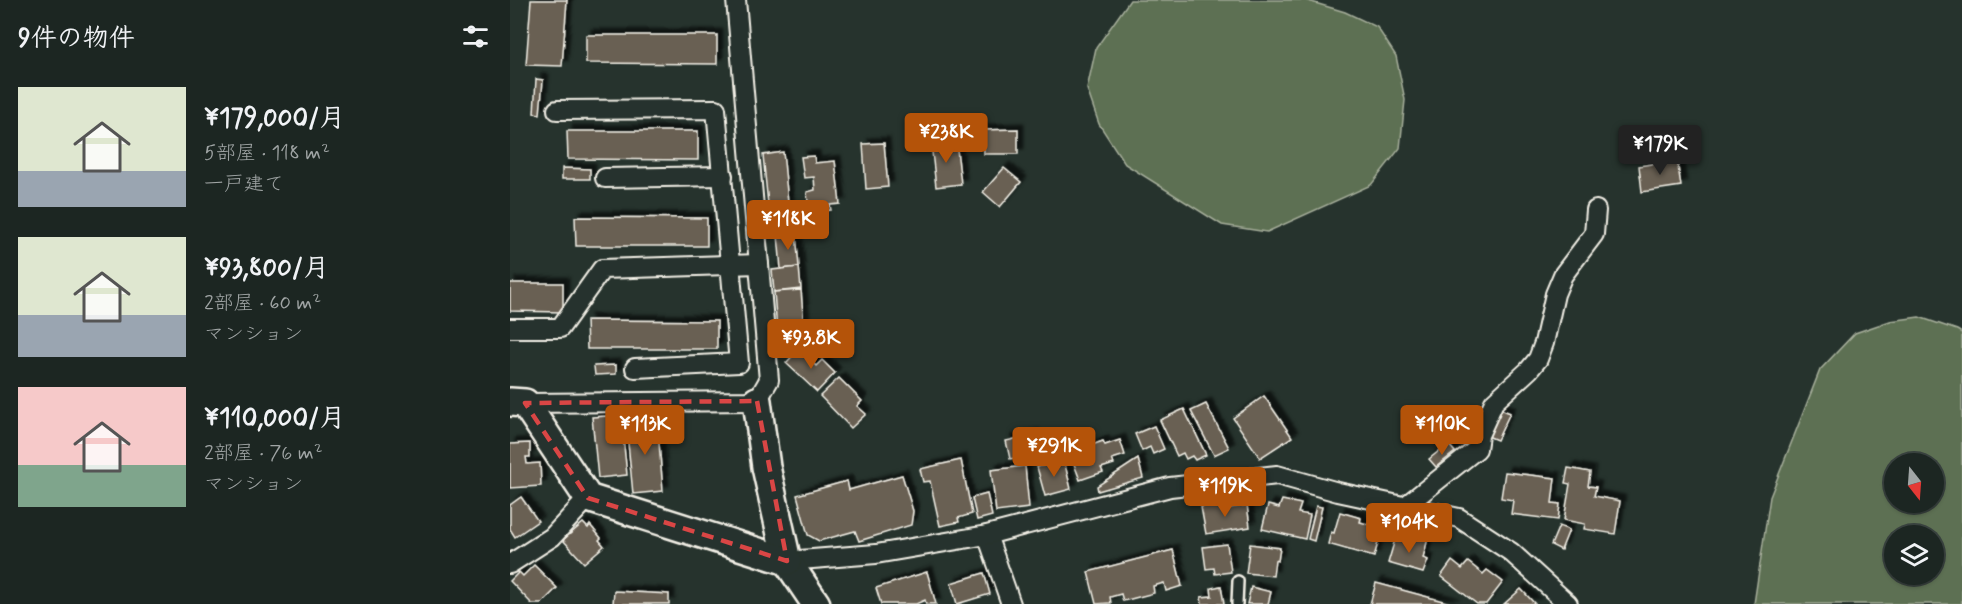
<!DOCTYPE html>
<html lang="ja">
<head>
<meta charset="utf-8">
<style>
	:root { --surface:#1c2622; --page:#252e2a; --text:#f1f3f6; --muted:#a0a5a5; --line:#3a4340; --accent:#b45309 }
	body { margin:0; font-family:Mynerve,"Klee One",sans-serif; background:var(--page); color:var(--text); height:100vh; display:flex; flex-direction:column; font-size:22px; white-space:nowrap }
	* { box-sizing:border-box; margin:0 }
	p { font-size:20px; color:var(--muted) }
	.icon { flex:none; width:33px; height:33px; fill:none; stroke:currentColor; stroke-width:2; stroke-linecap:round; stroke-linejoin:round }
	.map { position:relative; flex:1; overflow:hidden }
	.side { display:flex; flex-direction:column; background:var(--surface); width:510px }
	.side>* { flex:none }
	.needle { width:39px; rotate:163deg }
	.buttons { position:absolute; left:1374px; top:453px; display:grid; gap:12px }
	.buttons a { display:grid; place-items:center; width:60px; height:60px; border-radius:50%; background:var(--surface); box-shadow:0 2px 4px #0004,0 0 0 2px var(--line); font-size:30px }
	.price { position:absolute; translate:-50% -51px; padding:0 14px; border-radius:6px; background:var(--accent); color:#fff; font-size:20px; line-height:39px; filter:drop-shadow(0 2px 3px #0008) }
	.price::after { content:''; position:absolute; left:50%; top:36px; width:18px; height:14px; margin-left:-9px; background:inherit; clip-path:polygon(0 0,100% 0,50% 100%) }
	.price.on { background:#222; color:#fff }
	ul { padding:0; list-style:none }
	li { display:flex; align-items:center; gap:18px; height:150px; padding:0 18px }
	li span { display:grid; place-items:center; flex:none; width:168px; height:120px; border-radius:0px; color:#555 }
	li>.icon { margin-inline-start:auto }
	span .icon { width:72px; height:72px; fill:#fffc; stroke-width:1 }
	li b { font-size:26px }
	h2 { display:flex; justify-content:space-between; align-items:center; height:72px; padding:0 18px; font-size:26px }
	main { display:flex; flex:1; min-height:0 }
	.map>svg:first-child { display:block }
	.green { fill:#5d7052; stroke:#a8b09d; stroke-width:1.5; fill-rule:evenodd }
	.building { fill:#696053; stroke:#f4f1e8; stroke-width:1.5; filter:url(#shadow) }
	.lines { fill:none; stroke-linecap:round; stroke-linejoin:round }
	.lane-casing { stroke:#f4f1e8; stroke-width:14 }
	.street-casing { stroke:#f4f1e8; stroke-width:22 }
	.secondary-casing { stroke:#f4f1e8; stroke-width:32 }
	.lane { stroke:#26332d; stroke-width:9 }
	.street { stroke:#26332d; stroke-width:18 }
	.secondary { stroke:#26332d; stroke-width:27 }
	.marked { fill:none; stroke:#da4645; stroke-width:4.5; stroke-dasharray:12 8; stroke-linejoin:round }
</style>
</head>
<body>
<main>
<section class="side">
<h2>9件の物件<svg class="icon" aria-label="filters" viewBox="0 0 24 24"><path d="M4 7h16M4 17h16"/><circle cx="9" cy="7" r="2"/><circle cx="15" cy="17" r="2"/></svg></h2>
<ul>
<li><span style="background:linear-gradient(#dfe7d0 70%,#9aa5b1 0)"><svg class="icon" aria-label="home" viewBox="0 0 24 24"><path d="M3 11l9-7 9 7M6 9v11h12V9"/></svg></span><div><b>¥179,000/月</b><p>5部屋 · 118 m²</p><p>一戸建て</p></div></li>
<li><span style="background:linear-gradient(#dfe7d0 65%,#9aa5b1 0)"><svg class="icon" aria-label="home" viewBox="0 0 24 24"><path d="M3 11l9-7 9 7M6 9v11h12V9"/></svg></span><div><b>¥93,800/月</b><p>2部屋 · 60 m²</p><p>マンション</p></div></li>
<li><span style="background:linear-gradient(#f6c9c9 65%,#7fa58c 0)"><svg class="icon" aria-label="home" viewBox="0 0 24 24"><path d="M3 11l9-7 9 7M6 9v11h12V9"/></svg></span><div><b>¥110,000/月</b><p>2部屋 · 76 m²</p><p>マンション</p></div></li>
</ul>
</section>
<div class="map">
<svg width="1452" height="604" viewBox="0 0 1452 604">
	<defs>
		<filter id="shadow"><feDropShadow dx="5.5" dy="-5.5" stdDeviation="1.5" flood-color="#0009"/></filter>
	</defs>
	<rect width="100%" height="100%" fill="#26332d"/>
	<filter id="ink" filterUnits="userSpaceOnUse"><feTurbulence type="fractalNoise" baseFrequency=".0167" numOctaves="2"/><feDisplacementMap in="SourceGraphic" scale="12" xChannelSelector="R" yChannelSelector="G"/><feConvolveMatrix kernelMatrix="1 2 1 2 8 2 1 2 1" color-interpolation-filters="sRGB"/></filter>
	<g filter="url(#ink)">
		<g class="green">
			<path d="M 620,0 L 795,0 L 835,12 L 867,27 L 886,56 L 895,100 L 890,148 L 861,185 L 757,232 L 712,225 L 615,164 L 589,124 L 577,89 L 586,48 Z"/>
			<path d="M 1409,317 L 1447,330 L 1452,333 L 1452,604 L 1244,604 L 1260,497 L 1310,370 L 1345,333 L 1380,321 ZM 1384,464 L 1424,464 L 1424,502 L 1384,502 ZM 1384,536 L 1424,536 L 1424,574 L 1384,574 Z"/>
		</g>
		<g class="building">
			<path d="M 21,0 L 57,0 L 52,66 L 16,65 Z"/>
			<path d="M 76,35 L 207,35 L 207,64 L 76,63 Z"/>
			<path d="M 26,79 L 33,80 L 30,114 L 24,113 Z"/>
			<path d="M 508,129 L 508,154 L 474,154 L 473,130 Z"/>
			<path d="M 57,131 L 188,131 L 188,160 L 58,159 Z"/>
			<path d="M 446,141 L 451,184 L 426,187 L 421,143 Z"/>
			<path d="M 374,143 L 378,187 L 356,189 L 353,144 Z"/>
			<path d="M 273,152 L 280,222 L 260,224 L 253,155 Z"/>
			<path d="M 304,156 L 305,163 L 325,161 L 330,204 L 320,205 L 321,210 L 299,213 L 297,192 L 305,190 L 304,177 L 294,178 L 291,157 Z"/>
			<path d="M 1167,160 L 1171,186 L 1132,192 L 1129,166 Z"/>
			<path d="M 52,168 L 80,169 L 80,179 L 52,179 Z"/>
			<path d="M 494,168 L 511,182 L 490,207 L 473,192 Z"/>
			<path d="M 65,217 L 197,218 L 197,246 L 66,246 Z"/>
			<path d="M 286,234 L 289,267 L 271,269 L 268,235 Z"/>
			<path d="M 289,267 L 291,289 L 264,292 L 262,270 Z"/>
			<path d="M 0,283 L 53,283 L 53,312 L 0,311 Z"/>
			<path d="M 291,290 L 294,327 L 267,329 L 264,292 Z"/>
			<path d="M 76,320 L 207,321 L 207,349 L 77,349 Z"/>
			<path d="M 268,334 L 275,334 L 276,344 L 269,345 Z"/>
			<path d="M 289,349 L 306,366 L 312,360 L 325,373 L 307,392 L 276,363 Z"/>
			<path d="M 106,365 L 106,374 L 85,375 L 84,366 Z"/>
			<path d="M 329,378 L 352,401 L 347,406 L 356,414 L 341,428 L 310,396 Z"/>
			<path d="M 754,396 L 782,437 L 750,458 L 723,418 Z"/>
			<path d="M 696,404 L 719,448 L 704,455 L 681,411 Z"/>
			<path d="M 988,408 L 1000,413 L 987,440 L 975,435 Z"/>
			<path d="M 674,409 L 696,455 L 685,460 L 682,456 L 676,459 L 673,453 L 667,456 L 650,420 Z"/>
			<path d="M 98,416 L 99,429 L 112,427 L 117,475 L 88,478 L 82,417 Z"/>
			<path d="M 147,419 L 153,491 L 123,494 L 116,422 Z"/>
			<path d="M 644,426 L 654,449 L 643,454 L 640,447 L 632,451 L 625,434 Z"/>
			<path d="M 523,435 L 527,454 L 500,459 L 496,441 Z"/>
			<path d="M 610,440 L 615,455 L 602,459 L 604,464 L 591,468 L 593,472 L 570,480 L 560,453 L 593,441 L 595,445 Z"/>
			<path d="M 20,443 L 20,457 L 16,457 L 17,464 L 30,463 L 31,486 L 0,488 L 0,444 Z"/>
			<path d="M 938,444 L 945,452 L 926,467 L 919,459 Z"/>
			<path d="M 628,459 L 633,478 L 588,491 L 587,486 Z"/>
			<path d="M 451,460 L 462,514 L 448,518 L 449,522 L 430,526 L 420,481 L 413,482 L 410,469 Z"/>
			<path d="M 554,461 L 561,489 L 535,496 L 527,467 Z"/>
			<path d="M 515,466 L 519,508 L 486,512 L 481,470 Z"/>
			<path d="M 1058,468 L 1080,472 L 1078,486 L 1086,487 L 1084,496 L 1110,501 L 1105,534 L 1074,529 L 1075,524 L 1054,520 L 1060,484 L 1055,483 Z"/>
			<path d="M 995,472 L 1045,478 L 1042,503 L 1050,504 L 1048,520 L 1001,514 L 1003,500 L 991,498 Z"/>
			<path d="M 392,475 L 403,511 L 401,525 L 349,541 L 345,531 L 309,541 L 298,535 L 287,495 L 337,481 L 339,490 Z"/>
			<path d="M 477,494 L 482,516 L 467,520 L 462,498 Z"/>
			<path d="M 11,497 L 28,521 L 5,537 L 0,529 L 0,505 Z"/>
			<path d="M 772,500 L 791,504 L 788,513 L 800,515 L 795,539 L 752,529 L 758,505 L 769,508 Z"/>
			<path d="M 719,502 L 719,508 L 737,505 L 740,527 L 696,534 L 691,507 Z"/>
			<path d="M 806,506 L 812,507 L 804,541 L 798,539 Z"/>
			<path d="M 830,512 L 851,518 L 850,522 L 872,528 L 864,557 L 818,544 L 821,532 L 824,533 Z"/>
			<path d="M 73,523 L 78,528 L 80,525 L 91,538 L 89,540 L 94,546 L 74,563 L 53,540 Z"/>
			<path d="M 1049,526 L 1059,530 L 1051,550 L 1041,545 Z"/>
			<path d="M 905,535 L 918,538 L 913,558 L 918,560 L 913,573 L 878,563 L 886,536 L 904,541 Z"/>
			<path d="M 717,544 L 721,572 L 705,574 L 704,568 L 696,569 L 693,547 Z"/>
			<path d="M 740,544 L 770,548 L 768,561 L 765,560 L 763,576 L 736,573 Z"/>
			<path d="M 663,550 L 672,586 L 656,591 L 654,583 L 643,586 L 644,593 L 613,601 L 611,594 L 600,597 L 601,603 L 586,604 L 578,572 Z"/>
			<path d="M 942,561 L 952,569 L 958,562 L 973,574 L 977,570 L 993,582 L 976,604 L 967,604 L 931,576 Z"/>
			<path d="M 24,565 L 47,588 L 31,604 L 22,604 L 0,581 L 9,572 L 13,576 Z"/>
			<path d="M 417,572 L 426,604 L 416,604 L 415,600 L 406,604 L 371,604 L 366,588 Z"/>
			<path d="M 474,573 L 480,594 L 447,604 L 441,583 Z"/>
			<path d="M 866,583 L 944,604 L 860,604 Z"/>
			<path d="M 711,586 L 714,604 L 692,604 L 691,597 L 702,596 L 701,588 Z"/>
			<path d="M 741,587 L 761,592 L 758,604 L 737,604 Z"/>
			<path d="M 1011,589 L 1025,604 L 994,604 Z"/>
			<path d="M 104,591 L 159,594 L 159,604 L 103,604 Z"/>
		</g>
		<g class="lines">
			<g class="lane-casing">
				<path id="lane" d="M 727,604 L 728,581"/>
			</g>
			<g class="street-casing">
				<g id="street">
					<path d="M 47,110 L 206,109 L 229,363 L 125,368"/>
					<path d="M 95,178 L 213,176"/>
					<path d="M 0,328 L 50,328 L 92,269 L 249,264"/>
					<path d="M 15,403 L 247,401 L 259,380 L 226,0"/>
					<path d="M 894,507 L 967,449 L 969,435 L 984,402 L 1019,370 L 1028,359 L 1034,343 L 1045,294 L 1053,275 L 1084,234 L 1086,210"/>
					<path d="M 477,535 L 501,604"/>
					<path d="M 277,561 L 366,554 L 477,535 L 660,487 L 767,475 L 828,492 L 949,518 L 1001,552 L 1058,604"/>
					<path d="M 0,564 L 42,537 L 78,498"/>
				</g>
			</g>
			<g class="secondary-casing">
				<g id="secondary">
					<path d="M 247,401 L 256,467 L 277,561 L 306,604"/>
					<path d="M 0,402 L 15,403 L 78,498 L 277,561"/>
				</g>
			</g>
			<use href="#lane" class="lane"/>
			<use href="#street" class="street"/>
			<use href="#secondary" class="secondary"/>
		</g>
	</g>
	<path class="marked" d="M 247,401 L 277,561 L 78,498 L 15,403 Z"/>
</svg>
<div class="buttons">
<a><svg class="needle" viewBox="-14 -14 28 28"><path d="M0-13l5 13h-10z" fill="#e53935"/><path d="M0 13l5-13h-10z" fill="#a0a5a5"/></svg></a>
<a><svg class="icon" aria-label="layers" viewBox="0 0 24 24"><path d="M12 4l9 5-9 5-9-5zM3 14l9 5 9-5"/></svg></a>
</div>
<b class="price" style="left:436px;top:164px">¥238K</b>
<b class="price on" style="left:1150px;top:176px">¥179K</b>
<b class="price" style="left:278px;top:251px">¥118K</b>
<b class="price" style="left:301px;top:370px">¥93.8K</b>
<b class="price" style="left:135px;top:456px">¥113K</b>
<b class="price" style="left:932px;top:456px">¥110K</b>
<b class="price" style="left:544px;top:478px">¥291K</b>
<b class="price" style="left:715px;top:518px">¥119K</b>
<b class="price" style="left:899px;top:554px">¥104K</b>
</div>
</main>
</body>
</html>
